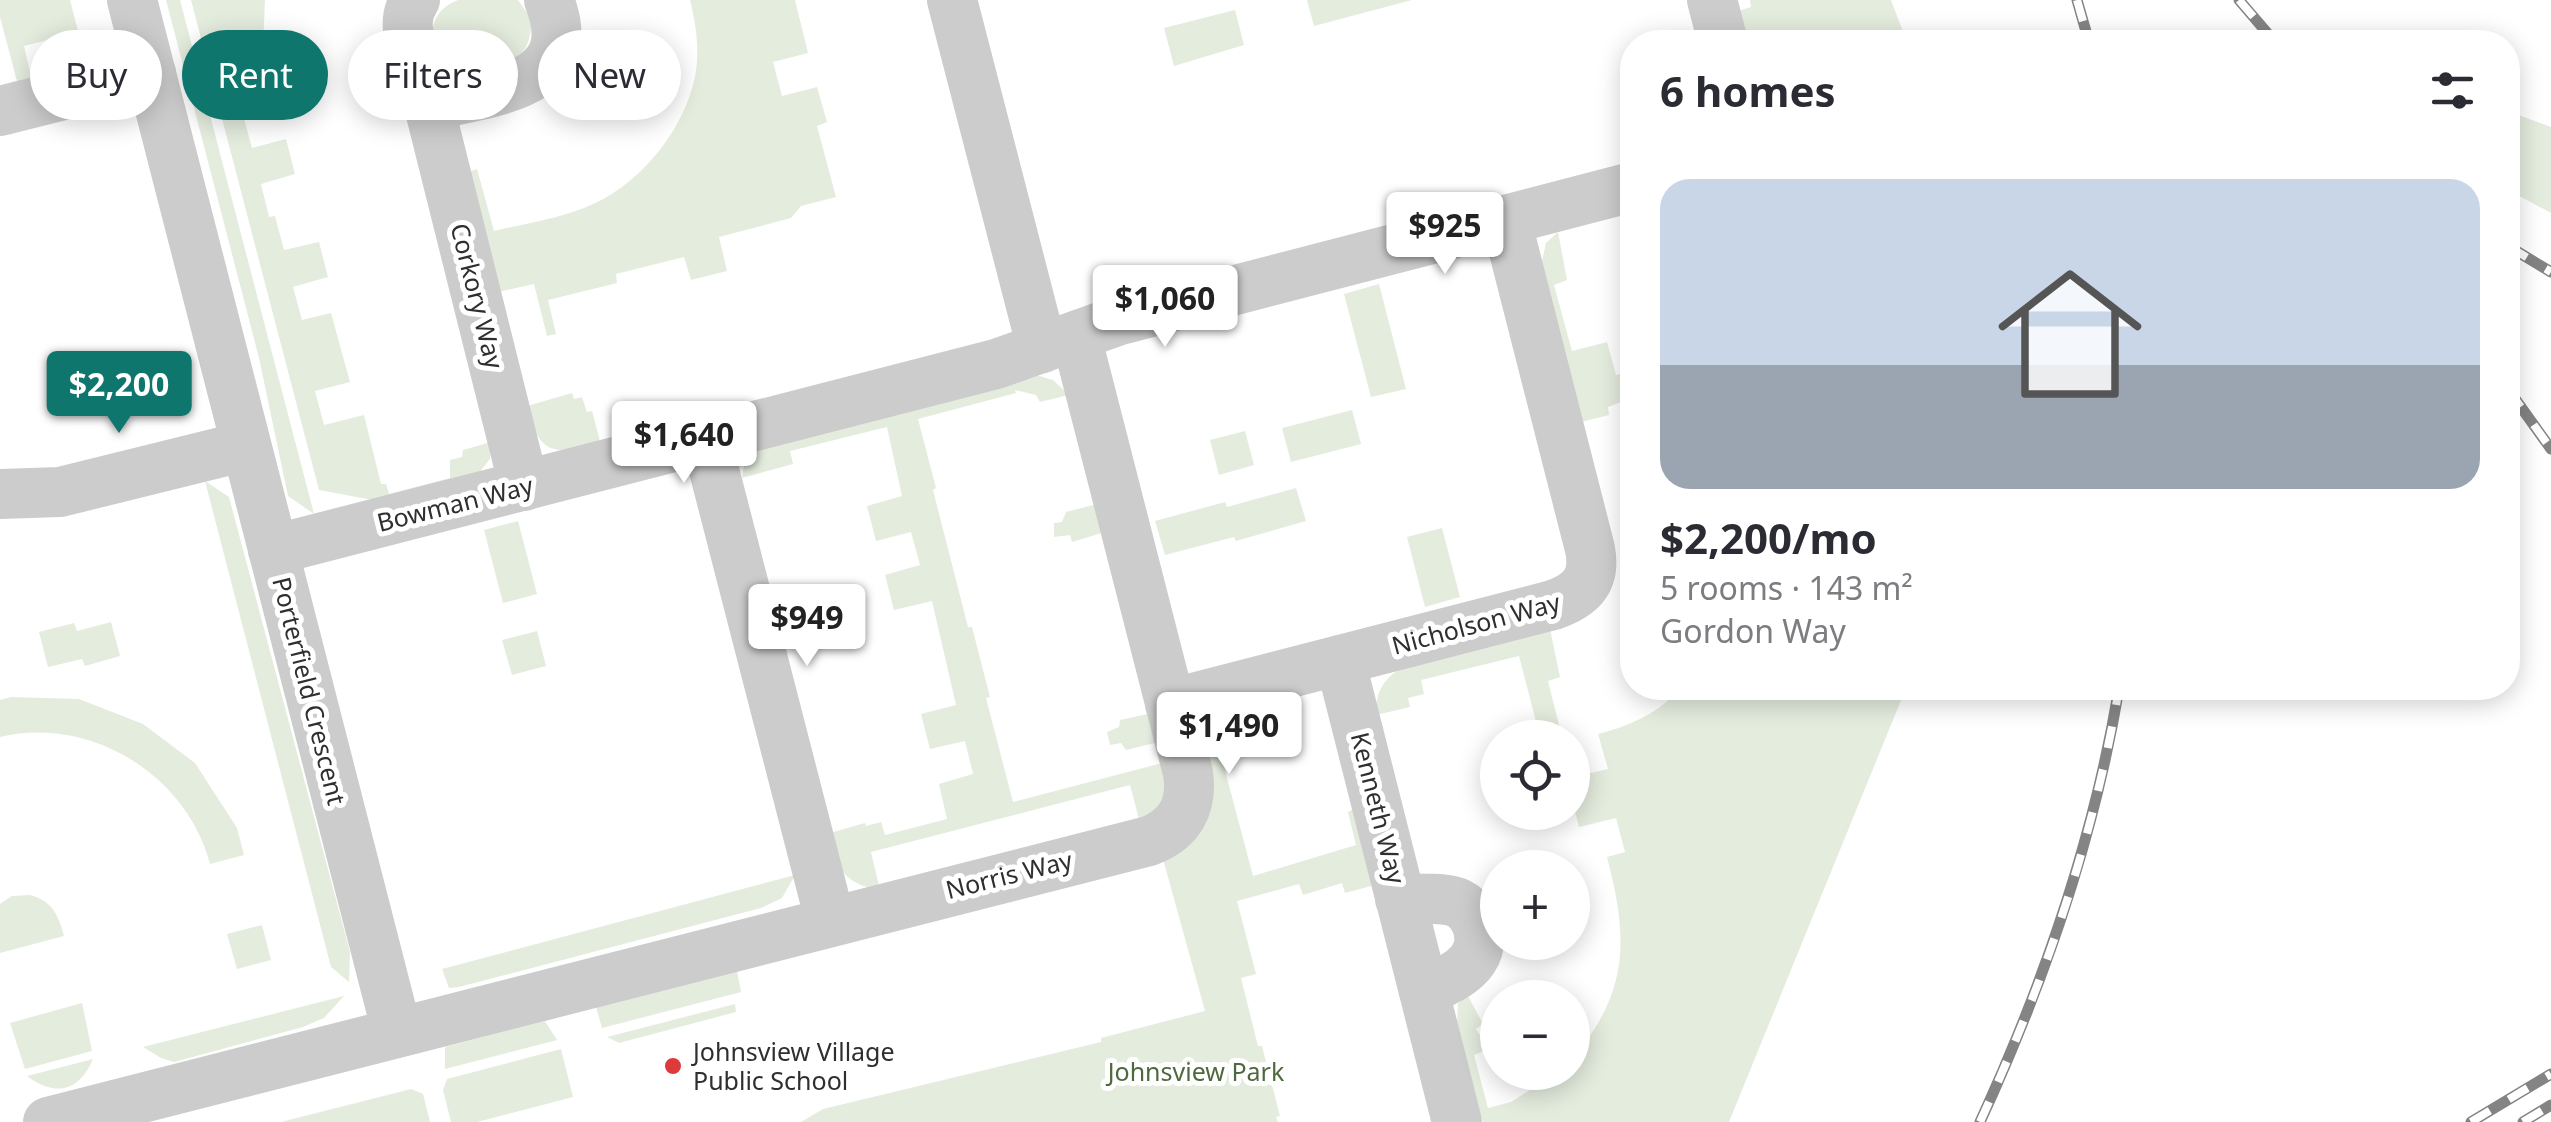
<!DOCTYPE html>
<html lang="en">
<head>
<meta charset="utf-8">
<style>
	:root { --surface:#fff; --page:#f7f7f7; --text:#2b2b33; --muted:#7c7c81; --line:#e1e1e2; --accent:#0f766e }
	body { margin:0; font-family:"Noto Sans",sans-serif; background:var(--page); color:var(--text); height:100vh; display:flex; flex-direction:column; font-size:38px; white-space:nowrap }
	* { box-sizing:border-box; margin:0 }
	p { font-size:32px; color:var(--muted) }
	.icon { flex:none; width:55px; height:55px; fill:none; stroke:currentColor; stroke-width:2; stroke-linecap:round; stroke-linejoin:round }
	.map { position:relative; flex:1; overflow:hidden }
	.details { position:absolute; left:1620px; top:30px; width:900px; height:670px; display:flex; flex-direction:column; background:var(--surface); border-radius:40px; box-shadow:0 5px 25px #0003 }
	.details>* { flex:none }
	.banner { position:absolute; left:30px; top:30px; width:950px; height:90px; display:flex; gap:20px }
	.controls { position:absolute; left:1480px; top:720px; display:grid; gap:20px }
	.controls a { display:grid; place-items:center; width:110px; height:110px; border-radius:50%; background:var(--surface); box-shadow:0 5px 25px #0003; font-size:50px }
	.price { position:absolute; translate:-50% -85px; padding:0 22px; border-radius:10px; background:#fff; color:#222; font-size:32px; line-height:65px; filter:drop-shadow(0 2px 5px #0008) }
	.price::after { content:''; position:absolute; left:50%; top:60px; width:30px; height:22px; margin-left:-15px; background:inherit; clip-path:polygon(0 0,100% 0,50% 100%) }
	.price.on { background:var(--accent); color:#fff }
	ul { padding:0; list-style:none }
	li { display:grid; align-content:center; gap:20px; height:530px; padding:0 40px }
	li+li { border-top:2px solid var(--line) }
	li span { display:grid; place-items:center; height:310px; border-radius:30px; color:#555 }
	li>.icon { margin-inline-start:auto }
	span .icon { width:180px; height:180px; fill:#fffc; stroke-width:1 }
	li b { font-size:42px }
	h2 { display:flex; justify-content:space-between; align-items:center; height:120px; padding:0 40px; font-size:42px }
	.pill { padding:0 35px; border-radius:45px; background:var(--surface); box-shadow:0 5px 25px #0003; font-size:35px; line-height:90px }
	.pill.on { background:var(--accent); color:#fff }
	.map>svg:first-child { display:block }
	.green { fill:#e4ecde }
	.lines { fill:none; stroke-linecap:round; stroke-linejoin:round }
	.minor { stroke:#ccc; stroke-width:50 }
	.rail-casing { stroke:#848484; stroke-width:11 }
	.rail { stroke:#fff; stroke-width:8; stroke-dasharray:22; stroke-linecap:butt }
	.poi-dot { fill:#dd3a3b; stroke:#fff; stroke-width:4 }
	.labels { text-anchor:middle; stroke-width:10; stroke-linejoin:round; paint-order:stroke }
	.street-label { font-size:25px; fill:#2f2f2f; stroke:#fff }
	.poi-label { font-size:25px; fill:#2f2f2f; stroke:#fff; text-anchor:start }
	.park-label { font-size:25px; fill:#4f693e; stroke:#fff }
</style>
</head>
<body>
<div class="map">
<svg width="2551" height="1122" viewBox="0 0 2551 1122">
	<rect width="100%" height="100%" fill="#fff"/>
	<g class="green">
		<path d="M 0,0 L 70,0 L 87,66 L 65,73 L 56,38 L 24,46 L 32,81 L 18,85 L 0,17 Z"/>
		<path d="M 166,0 L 180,0 L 314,514 L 288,496 L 259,358 Z"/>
		<path d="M 191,0 L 265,0 L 263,48 L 277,105 L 243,115 L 252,148 L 286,139 L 295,174 L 261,184 L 269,217 L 275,216 L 284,250 L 319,242 L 328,277 L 293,287 L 302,320 L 331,313 L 350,382 L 315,391 L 324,425 L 364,415 L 381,484 L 386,484 L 389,494 L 450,478 L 450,460 L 462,457 L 463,450 L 491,442 L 490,459 L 479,473 L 378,501 L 319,490 Z"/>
		<path d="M 459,0 L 518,0 L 532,20 C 530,47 524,57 499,64 C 489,67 478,72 469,73 C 426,77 417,12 459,0 Z"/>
		<path d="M 690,0 L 795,0 L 808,53 L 773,62 L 782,96 L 817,87 L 827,122 L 817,126 L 836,197 L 801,206 L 791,218 L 719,237 L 727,271 L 691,280 L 684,257 L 616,274 L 617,283 L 548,300 L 556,334 L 547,336 L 534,284 L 498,292 L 468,172 L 477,169 L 494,231 C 523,224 556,219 584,208 C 637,188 683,133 695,77 C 700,51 696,24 690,0 Z"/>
		<path d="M 1307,0 L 1412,0 L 1314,26 Z"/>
		<path d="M 1750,0 L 1891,0 L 1907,42 L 1746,42 L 1738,11 L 1751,7 Z"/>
		<path d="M 1235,10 L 1244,45 L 1174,66 L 1164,28 Z"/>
		<path d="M 2508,111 L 2551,127 L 2551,213 L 2508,190 Z"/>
		<path d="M 1558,232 L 1567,280 L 1554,285 L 1572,351 L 1607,342 L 1616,375 L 1632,371 L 1632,398 L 1608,407 L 1609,415 L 1581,422 L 1542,261 L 1546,243 Z"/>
		<path d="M 1379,284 L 1406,389 L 1371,397 L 1344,294 Z"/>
		<path d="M 1036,375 L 1053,380 L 1069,395 L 1040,402 L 1036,395 L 1015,390 L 1016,393 L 918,419 L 936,488 L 933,490 L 968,627 L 972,627 L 990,697 L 986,698 L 1013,802 L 1166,762 L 1164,806 L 1140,823 L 1130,785 L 871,852 L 880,890 C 841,883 838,868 830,833 L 865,823 L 866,826 L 881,822 L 885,835 L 947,819 L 939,784 L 973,774 L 965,741 L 930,749 L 921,714 L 956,705 L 932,601 L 894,610 L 885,575 L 920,565 L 911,532 L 876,541 L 867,506 L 902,496 L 887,427 L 790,451 L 793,464 L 742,478 C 743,463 750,454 764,447 Z"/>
		<path d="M 572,393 L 574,399 L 582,397 L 587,412 L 592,411 L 601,445 C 553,454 540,457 527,406 Z"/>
		<path d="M 1352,410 L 1361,444 L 1291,462 L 1282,428 Z"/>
		<path d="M 1245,431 L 1254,465 L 1219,475 L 1210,440 Z"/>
		<path d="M 205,481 L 229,497 L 350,952 L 349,982 L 331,967 Z"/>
		<path d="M 1296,488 L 1306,521 L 1236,541 L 1234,537 L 1165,555 L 1155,521 L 1225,502 L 1227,507 Z"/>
		<path d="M 1097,504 L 1105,532 L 1072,542 L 1070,535 L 1054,537 L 1054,523 L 1062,522 L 1066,512 Z"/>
		<path d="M 518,521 L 537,594 L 503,603 L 484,530 Z"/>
		<path d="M 1442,528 L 1460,597 L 1425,607 L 1407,537 Z"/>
		<path d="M 111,622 L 120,656 L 85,666 L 82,659 L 48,667 L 39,632 L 74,623 L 77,631 Z"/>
		<path d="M 1550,629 L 1560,677 L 1548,681 L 1562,737 L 1540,737 L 1519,656 L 1421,680 L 1424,694 L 1408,698 L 1410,707 L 1376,715 C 1375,691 1385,676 1406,666 Z"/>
		<path d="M 537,631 L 546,666 L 512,675 L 502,640 Z"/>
		<path d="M 1680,688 L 1906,688 L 1729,1122 L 1483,1122 L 1457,1027 L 1458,1004 L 1467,994 L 1483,1024 L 1476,1029 L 1489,1049 L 1474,1055 L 1488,1108 L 1511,1102 L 1557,1073 L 1572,1072 L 1573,1058 C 1630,990 1628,938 1607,857 L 1625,852 L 1616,818 L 1579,827 L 1573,804 L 1573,777 L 1608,769 L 1598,734 C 1629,726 1660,713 1680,688 Z"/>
		<path d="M 11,697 L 79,699 L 143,724 L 195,763 L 237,828 L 244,855 L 210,864 C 187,775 90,715 0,737 L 0,700 Z"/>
		<path d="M 1152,713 L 1159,742 L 1126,750 L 1121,743 L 1110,745 L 1107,732 L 1119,727 L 1120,720 Z"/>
		<path d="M 1213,725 L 1253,876 L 1356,845 L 1348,812 L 1355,808 L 1375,885 L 1345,893 L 1342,883 L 1303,895 L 1299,884 L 1237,901 L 1256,974 L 1241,978 L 1258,1046 L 1262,1046 L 1280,1116 L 1276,1117 L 1278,1122 L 801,1122 L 823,1109 L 1101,1042 L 1101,1038 L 1205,1011 L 1163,859 L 1206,753 L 1208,729 Z"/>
		<path d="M 795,875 L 782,898 L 761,908 L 459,987 L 449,988 L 442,969 Z"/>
		<path d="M 30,895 C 52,901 58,914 64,936 L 0,953 L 0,904 L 12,896 Z"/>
		<path d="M 262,925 L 271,960 L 237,969 L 227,934 Z"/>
		<path d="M 737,971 L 741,992 L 602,1028 L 596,1007 Z"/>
		<path d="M 344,996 L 324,1018 L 303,1027 L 174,1062 L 161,1058 L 143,1047 Z"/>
		<path d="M 82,1003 L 92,1051 L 25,1069 L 10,1023 Z"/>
		<path d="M 735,1004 L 736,1012 L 619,1043 L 607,1037 Z"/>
		<path d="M 545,1021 L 557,1040 L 445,1069 L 445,1047 Z"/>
		<path d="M 561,1049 L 573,1097 L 477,1122 L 451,1122 L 443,1090 L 447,1079 Z"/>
		<path d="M 93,1059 C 79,1092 55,1097 27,1076 Z"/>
		<path d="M 411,1089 L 423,1094 L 430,1122 L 281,1122 Z"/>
	</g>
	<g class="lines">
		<g class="minor">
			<path d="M 132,0 L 397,1032"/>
			<path d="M 415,0 C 399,24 413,46 420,70 L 524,486"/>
			<path d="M 952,0 L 1042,348"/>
			<path d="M 1712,0 L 1723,42"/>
			<path d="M 429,106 C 489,91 584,88 549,0"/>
			<path d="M 0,111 L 151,73"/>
			<path d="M 706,439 L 830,920"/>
			<path d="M 0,494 L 60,492 L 246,446"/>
			<path d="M 273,550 L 996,364 L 1120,320 L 1632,187"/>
			<path d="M 1340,660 L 1457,1122"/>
			<path d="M 1170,704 L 1553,605 C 1582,595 1596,580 1590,549 L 1506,220"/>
			<path d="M 1400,899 C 1417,899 1440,897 1456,902 C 1466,906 1473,915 1477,925 C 1489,963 1452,979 1424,991"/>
			<path d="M 48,1122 L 1149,841 C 1180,829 1193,806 1188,773 L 1076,336"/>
		</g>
		<g class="rail-casing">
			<g id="rail">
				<path d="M 2077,0 L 2089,42"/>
				<path d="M 2239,0 L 2275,42"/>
				<path d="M 2508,246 L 2551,272"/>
				<path d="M 2508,389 L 2551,449"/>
				<path d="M 1980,1122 C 2044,983 2094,839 2119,688"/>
				<path d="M 2471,1122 L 2551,1074"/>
				<path d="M 2523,1122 L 2551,1105"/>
			</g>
		</g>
		<use href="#rail" class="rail"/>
	</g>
	<circle class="poi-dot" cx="673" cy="1066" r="10"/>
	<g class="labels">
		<g class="street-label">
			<text transform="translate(477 296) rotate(76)" y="9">Corkory Way</text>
			<text transform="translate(455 504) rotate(-14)" y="9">Bowman Way</text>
			<text transform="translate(1476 624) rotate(-15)" y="9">Nicholson Way</text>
			<text transform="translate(309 691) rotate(76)" y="9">Porterfield Crescent</text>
			<text transform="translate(1378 808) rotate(76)" y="9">Kenneth Way</text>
			<text transform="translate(1009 875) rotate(-14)" y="9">Norris Way</text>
		</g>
		<g class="poi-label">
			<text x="693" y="1061">Johnsview Village<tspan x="693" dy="29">Public School</tspan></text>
		</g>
		<g class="park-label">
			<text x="1196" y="1081">Johnsview Park</text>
		</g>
	</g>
</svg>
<div class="controls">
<a><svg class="icon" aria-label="locate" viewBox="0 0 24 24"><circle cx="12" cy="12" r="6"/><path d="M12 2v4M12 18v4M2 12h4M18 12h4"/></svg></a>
<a>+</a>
<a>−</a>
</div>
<b class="price" style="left:1445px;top:277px">$925</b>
<b class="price" style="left:1165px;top:350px">$1,060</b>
<b class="price on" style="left:119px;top:436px">$2,200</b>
<b class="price" style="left:684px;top:486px">$1,640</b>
<b class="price" style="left:807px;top:669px">$949</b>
<b class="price" style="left:1229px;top:777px">$1,490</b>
<div class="banner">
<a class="pill">Buy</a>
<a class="pill on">Rent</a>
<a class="pill">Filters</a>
<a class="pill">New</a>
</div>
<section class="details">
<h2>6 homes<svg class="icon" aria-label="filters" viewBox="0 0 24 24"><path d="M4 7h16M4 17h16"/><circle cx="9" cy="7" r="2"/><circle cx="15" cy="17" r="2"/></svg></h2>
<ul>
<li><span style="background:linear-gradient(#c9d6e8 60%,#9aa5b1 0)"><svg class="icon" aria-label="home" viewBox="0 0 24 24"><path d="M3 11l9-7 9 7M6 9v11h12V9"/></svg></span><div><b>$2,200/mo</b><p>5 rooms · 143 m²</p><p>Gordon Way</p></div></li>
</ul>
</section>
</div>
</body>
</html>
